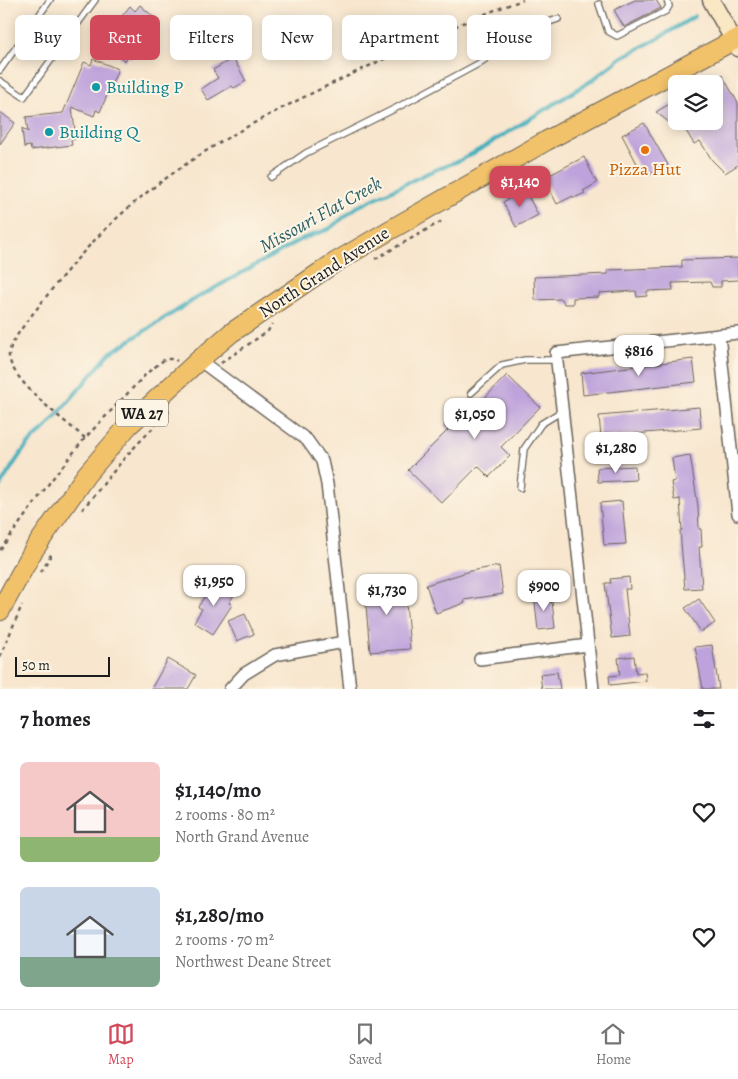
<!DOCTYPE html>
<html lang="en">
<head>
<meta charset="utf-8">
<style>
	:root { --surface:#fff; --page:#f2f2f2; --text:#202124; --muted:#757577; --line:#e0e0e0; --accent:#d1495b }
	body { margin:0; font-family:Alegreya,serif; background:var(--page); color:var(--text); height:100vh; display:flex; flex-direction:column; font-size:19px; white-space:nowrap }
	* { box-sizing:border-box; margin:0 }
	p { font-size:16px; color:var(--muted) }
	.icon { flex:none; width:28px; height:28px; fill:none; stroke:currentColor; stroke-width:2; stroke-linecap:round; stroke-linejoin:round }
	.map { position:relative; height:689px; overflow:hidden }
	.side { display:flex; flex-direction:column; background:var(--surface); flex:1 }
	.side>* { flex:none }
	.banner { position:absolute; left:15px; top:15px; width:709px; height:45px; display:flex; gap:10px }
	.controls { position:absolute; left:668px; top:75px; display:grid; gap:10px }
	.controls a { display:grid; place-items:center; width:55px; height:55px; border-radius:8px; background:var(--surface); box-shadow:0 2px 12px #0003; font-size:25px }
	.scale { position:absolute; left:15px; bottom:12px; width:95px; box-sizing:border-box; padding-left:5px; border:2px solid #1c1c1c; border-top:0; font-size:14px; line-height:18px; white-space:nowrap; color:#1c1c1c; -webkit-text-stroke:4px #fcf5e5; paint-order:stroke }
	.price { position:absolute; translate:-50% -42px; padding:0 11px; border-radius:10px; background:#fff; color:#222; font-size:16px; line-height:32px; filter:drop-shadow(0 1px 2px #0008) }
	.price::after { content:''; position:absolute; left:50%; top:30px; width:15px; height:11px; margin-left:-8px; background:inherit; clip-path:polygon(0 0,100% 0,50% 100%) }
	.price.on { background:var(--accent); color:#fff }
	ul { padding:0; list-style:none }
	li { display:flex; align-items:center; gap:15px; height:125px; padding:0 20px }
	li span { display:grid; place-items:center; flex:none; width:140px; height:100px; border-radius:8px; color:#555 }
	li>.icon { margin-inline-start:auto }
	span .icon { width:60px; height:60px; fill:#fffc; stroke-width:1 }
	li b { font-size:21px }
	h2 { display:flex; justify-content:space-between; align-items:center; height:60px; padding:0 20px; font-size:21px }
	.pill { padding:0 18px; border-radius:8px; background:var(--surface); box-shadow:0 2px 12px #0003; font-size:18px; line-height:45px }
	.pill.on { background:var(--accent); color:#fff }
	.tabs { display:flex; justify-content:space-around; align-items:center; height:70px; border-top:1px solid var(--line); background:var(--surface); font-size:14px; color:var(--muted) }
	.tabs a { display:grid; justify-items:center; gap:2px }
	.tabs .on { color:var(--accent) }
	.map>svg:first-child { display:block }
	.lines { fill:none; stroke-linecap:round; stroke-linejoin:round }
	.stream { stroke:#41afbe; stroke-width:4 }
	.building { fill:#bda2db }
	.lane-casing { stroke:#69635a; stroke-width:8 }
	.street-casing { stroke:#69635a; stroke-width:14 }
	.secondary-casing { stroke:#69635a; stroke-width:19 }
	.primary-casing { stroke:#69635a; stroke-width:21 }
	.path { stroke:#69635a; stroke-width:2.5; stroke-dasharray:4 4; stroke-linecap:butt }
	.lane { stroke:#fff; stroke-width:5.5 }
	.street { stroke:#fff; stroke-width:11 }
	.secondary { stroke:#fae7c3; stroke-width:16 }
	.primary { stroke:#f2c26a; stroke-width:19 }
	.culture-dot { fill:#0f9aa8; stroke:#fcf5e5; stroke-width:2 }
	.food-dot { fill:#e8710a; stroke:#fcf5e5; stroke-width:2 }
	.labels { text-anchor:middle; stroke-width:4; stroke-linejoin:round; paint-order:stroke }
	.shield { fill:#fcf5e5; stroke:#5f5d58; stroke-width:1 }
	.shield-label { font-size:16px; font-weight:bold; fill:#1c1c1c }
	.culture-label { font-size:18px; fill:#0d838f; stroke:#fcf5e5; text-anchor:start }
	.food-label { font-size:18px; fill:#c56008; stroke:#fcf5e5 }
	.street-label { font-size:18px; fill:#1c1c1c; stroke:#fcf5e5 }
	.water-label { font-size:19px; font-style:italic; fill:#2d5e65; stroke:#fcf5e5 }
</style>
</head>
<body>
<div class="map">
<svg width="738" height="689" viewBox="0 0 738 689">
	<rect width="100%" height="100%" fill="#fcf5e5"/>
	<filter id="ink" filterUnits="userSpaceOnUse"><feTurbulence type="fractalNoise" baseFrequency=".02" numOctaves="2"/><feDisplacementMap in="SourceGraphic" scale="10" xChannelSelector="R" yChannelSelector="G"/><feConvolveMatrix kernelMatrix="1 2 1 2 8 2 1 2 1" color-interpolation-filters="sRGB"/></filter>
	<filter id="wash" filterUnits="userSpaceOnUse"><feTurbulence type="fractalNoise" baseFrequency=".0096" numOctaves="4" result="noise"/><feDisplacementMap in="SourceGraphic" scale="20" xChannelSelector="R" yChannelSelector="G"/><feGaussianBlur stdDeviation="1.12" result="paint"/><feColorMatrix in="noise" values="0 0 0 0 0 0 0 0 0 0 0 0 0 0 0 0 0 1.4 0 .05"/><feComposite in="paint" operator="in"/></filter>
	<g filter="url(#wash)">
		<rect width="100%" height="100%" fill="#f8e6ce"/>
		<g class="lines">
			<path class="stream" d="M 0,486 C 13,466 24,444 44,430 L 110,353 L 195,299 L 302,239 L 329,229 L 357,207 L 430,172 L 461,160 L 484,147 L 591,81 L 622,57 L 659,38 L 695,16"/>
		</g>
		<g id="blocks">
			<g class="building">
				<path d="M 635,0 L 656,0 L 661,8 L 624,27 L 614,10 Z"/>
				<path d="M 140,5 L 156,19 L 153,23 L 157,26 L 131,58 L 128,56 L 125,61 L 106,46 L 110,42 L 105,37 L 130,6 L 135,11 Z"/>
				<path d="M 233,58 L 246,81 L 234,88 L 232,86 L 208,100 L 201,89 L 218,78 L 213,70 Z"/>
				<path d="M 93,59 L 118,69 L 100,112 L 96,110 L 94,116 L 72,107 L 76,139 L 71,140 L 72,145 L 31,150 L 30,146 L 24,147 L 22,128 L 28,132 L 26,117 L 63,113 L 84,62 L 91,65 Z"/>
				<path d="M 722,75 L 738,103 L 738,165 L 725,173 L 712,160 L 700,141 L 694,144 L 680,121 L 714,121 L 714,79 Z"/>
				<path d="M 676,100 L 676,128 L 656,112 Z"/>
				<path d="M 0,112 L 15,123 L 0,144 Z"/>
				<path d="M 644,123 L 668,165 L 649,175 L 646,171 L 642,173 L 622,135 Z"/>
				<path d="M 584,157 L 597,183 L 583,191 L 585,193 L 574,198 L 573,196 L 557,204 L 544,178 Z"/>
				<path d="M 525,190 L 538,215 L 516,227 L 503,202 Z"/>
				<path d="M 738,258 L 738,280 L 721,281 L 721,287 L 712,287 L 710,282 L 672,283 L 673,290 L 647,291 L 647,296 L 637,297 L 636,291 L 599,293 L 599,297 L 573,298 L 573,304 L 564,304 L 562,299 L 535,300 L 534,277 L 608,274 L 608,270 L 682,267 L 682,260 Z"/>
				<path d="M 693,359 L 696,382 L 583,395 L 581,373 Z"/>
				<path d="M 507,375 L 540,407 L 501,447 L 510,456 L 489,477 L 478,466 L 442,503 L 408,470 L 448,430 L 444,426 L 466,403 L 473,410 Z"/>
				<path d="M 699,407 L 701,428 L 601,437 L 599,416 Z"/>
				<path d="M 690,455 L 698,506 L 699,529 L 701,529 L 702,547 L 699,547 L 702,588 L 685,589 L 680,531 L 682,530 L 680,499 L 674,500 L 671,482 L 675,481 L 672,458 Z"/>
				<path d="M 635,466 L 636,480 L 598,482 L 597,468 Z"/>
				<path d="M 622,501 L 626,544 L 604,545 L 600,503 Z"/>
				<path d="M 499,566 L 503,594 L 464,600 L 465,603 L 436,613 L 426,585 L 470,571 Z"/>
				<path d="M 629,577 L 630,589 L 625,589 L 630,636 L 612,638 L 605,583 L 611,583 L 610,579 Z"/>
				<path d="M 404,579 L 410,649 L 370,652 L 364,582 Z"/>
				<path d="M 215,580 L 235,593 L 229,603 L 232,605 L 213,634 L 194,622 L 202,609 L 198,607 Z"/>
				<path d="M 547,592 L 548,603 L 552,602 L 555,628 L 538,630 L 534,594 Z"/>
				<path d="M 699,599 L 715,623 L 701,632 L 685,608 Z"/>
				<path d="M 245,614 L 254,634 L 237,641 L 228,621 Z"/>
				<path d="M 712,645 L 719,689 L 703,689 L 695,647 Z"/>
				<path d="M 634,656 L 636,673 L 645,672 L 646,681 L 610,685 L 609,676 L 620,675 L 618,658 Z"/>
				<path d="M 168,659 L 196,675 L 188,689 L 151,689 Z"/>
				<path d="M 557,672 L 560,689 L 542,689 L 540,674 Z"/>
			</g>
		</g>
	</g>
	<g filter="url(#ink)">
		<use href="#blocks" fill-opacity="0" stroke="#69635a" stroke-width="1"/>
		<g class="lines">
			<g class="lane-casing">
				<g id="lane">
					<path d="M 599,4 L 608,31 L 617,36 L 666,11 L 669,6 L 667,0"/>
					<path d="M 0,70 L 50,0"/>
					<path d="M 0,81 L 24,97 L 95,0"/>
					<path d="M 271,177 L 306,153 L 398,107 L 478,64 L 529,29 L 558,19"/>
					<path d="M 471,393 L 502,365 L 525,360 L 557,360"/>
					<path d="M 520,488 L 524,449 L 541,424 L 562,411"/>
				</g>
			</g>
			<g class="street-casing">
				<g id="street">
					<path d="M 719,335 L 738,514"/>
					<path d="M 199,360 L 307,440 L 322,461 L 327,484 L 350,689"/>
					<path d="M 480,659 L 588,645"/>
					<path d="M 230,689 L 244,674 L 275,655 L 344,642"/>
					<path d="M 593,689 L 556,353 L 738,333"/>
				</g>
			</g>
			<g class="secondary-casing">
				<path id="secondary" d="M 711,0 L 738,48"/>
			</g>
			<g class="primary-casing">
				<path id="primary" d="M 0,611 L 33,551 L 86,475 L 129,425 L 199,360 L 231,333 L 334,263 L 390,230 L 546,141 L 738,38"/>
			</g>
			<g class="path">
				<path d="M 375,259 L 442,221"/>
				<path d="M 221,363 L 268,331 L 272,324"/>
				<path d="M 85,438 C 66,422 11,381 9,356 C 8,342 34,313 42,302 C 77,256 118,212 165,179 C 227,133 297,100 367,67 C 418,43 469,18 523,0"/>
				<path d="M 82,510 L 127,455 L 169,411"/>
				<path d="M 0,550 L 53,478 L 85,438 L 147,373 L 165,359 L 174,359 L 177,361"/>
				<path d="M 41,572 L 52,553"/>
				<path d="M 0,657 L 22,605"/>
			</g>
			<use href="#lane" class="lane"/>
			<use href="#street" class="street"/>
			<use href="#secondary" class="secondary"/>
			<use href="#primary" class="primary"/>
		</g>
	</g>
	<g class="culture-dot">
		<circle cx="96" cy="87" r="5"/>
		<circle cx="49" cy="132" r="5"/>
	</g>
	<circle class="food-dot" cx="645" cy="150" r="5"/>
	<g class="labels">
		<rect class="shield" x="116" y="399.5" width="52" height="27" rx="4"/>
		<g class="shield-label">
			<text x="142" y="419">WA 27</text>
		</g>
		<g class="culture-label">
			<text x="106" y="93">Building P</text>
			<text x="59" y="138">Building Q</text>
		</g>
		<g class="food-label">
			<text x="645" y="175">Pizza Hut</text>
		</g>
		<g class="street-label">
			<text transform="translate(324 272) rotate(-33)" y="6">North Grand Avenue</text>
		</g>
		<g class="water-label">
			<text transform="translate(320 214) rotate(-29)" y="7">Missouri Flat Creek</text>
		</g>
	</g>
</svg>
<div class="controls">
<a><svg class="icon" aria-label="layers" viewBox="0 0 24 24"><path d="M12 4l9 5-9 5-9-5zM3 14l9 5 9-5"/></svg></a>
</div>
<div class="scale">50 m</div>
<b class="price on" style="left:520px;top:208px">$1,140</b>
<b class="price" style="left:639px;top:377px">$816</b>
<b class="price" style="left:475px;top:440px">$1,050</b>
<b class="price" style="left:616px;top:474px">$1,280</b>
<b class="price" style="left:214px;top:607px">$1,950</b>
<b class="price" style="left:544px;top:612px">$900</b>
<b class="price" style="left:387px;top:616px">$1,730</b>
<div class="banner">
<a class="pill">Buy</a>
<a class="pill on">Rent</a>
<a class="pill">Filters</a>
<a class="pill">New</a>
<a class="pill">Apartment</a>
<a class="pill">House</a>
</div>
</div>
<section class="side">
<h2>7 homes<svg class="icon" aria-label="filters" viewBox="0 0 24 24"><path d="M4 7h16M4 17h16"/><circle cx="9" cy="7" r="2"/><circle cx="15" cy="17" r="2"/></svg></h2>
<ul>
<li><span style="background:linear-gradient(#f6c9c9 75%,#8fb573 0)"><svg class="icon" aria-label="home" viewBox="0 0 24 24"><path d="M3 11l9-7 9 7M6 9v11h12V9"/></svg></span><div><b>$1,140/mo</b><p>2 rooms · 80 m²</p><p>North Grand Avenue</p></div><svg class="icon" aria-label="heart" viewBox="0 0 24 24"><path d="M12 20l-8-8c-3-5 5-10 8-4 3-6 11-1 8 4z"/></svg></li>
<li><span style="background:linear-gradient(#c9d6e8 70%,#7fa58c 0)"><svg class="icon" aria-label="home" viewBox="0 0 24 24"><path d="M3 11l9-7 9 7M6 9v11h12V9"/></svg></span><div><b>$1,280/mo</b><p>2 rooms · 70 m²</p><p>Northwest Deane Street</p></div><svg class="icon" aria-label="heart" viewBox="0 0 24 24"><path d="M12 20l-8-8c-3-5 5-10 8-4 3-6 11-1 8 4z"/></svg></li>
</ul>
</section>
<nav class="tabs">
<a class="on"><svg class="icon" aria-label="map" viewBox="0 0 24 24"><path d="M3 6l6-2 6 2 6-2v14l-6 2-6-2-6 2zM9 4v14M15 6v14"/></svg>Map</a>
<a><svg class="icon" aria-label="saved" viewBox="0 0 24 24"><path d="M7 4h10v16l-5-4-5 4z"/></svg>Saved</a>
<a><svg class="icon" aria-label="home" viewBox="0 0 24 24"><path d="M3 11l9-7 9 7M6 9v11h12V9"/></svg>Home</a>
</nav>
</body>
</html>
